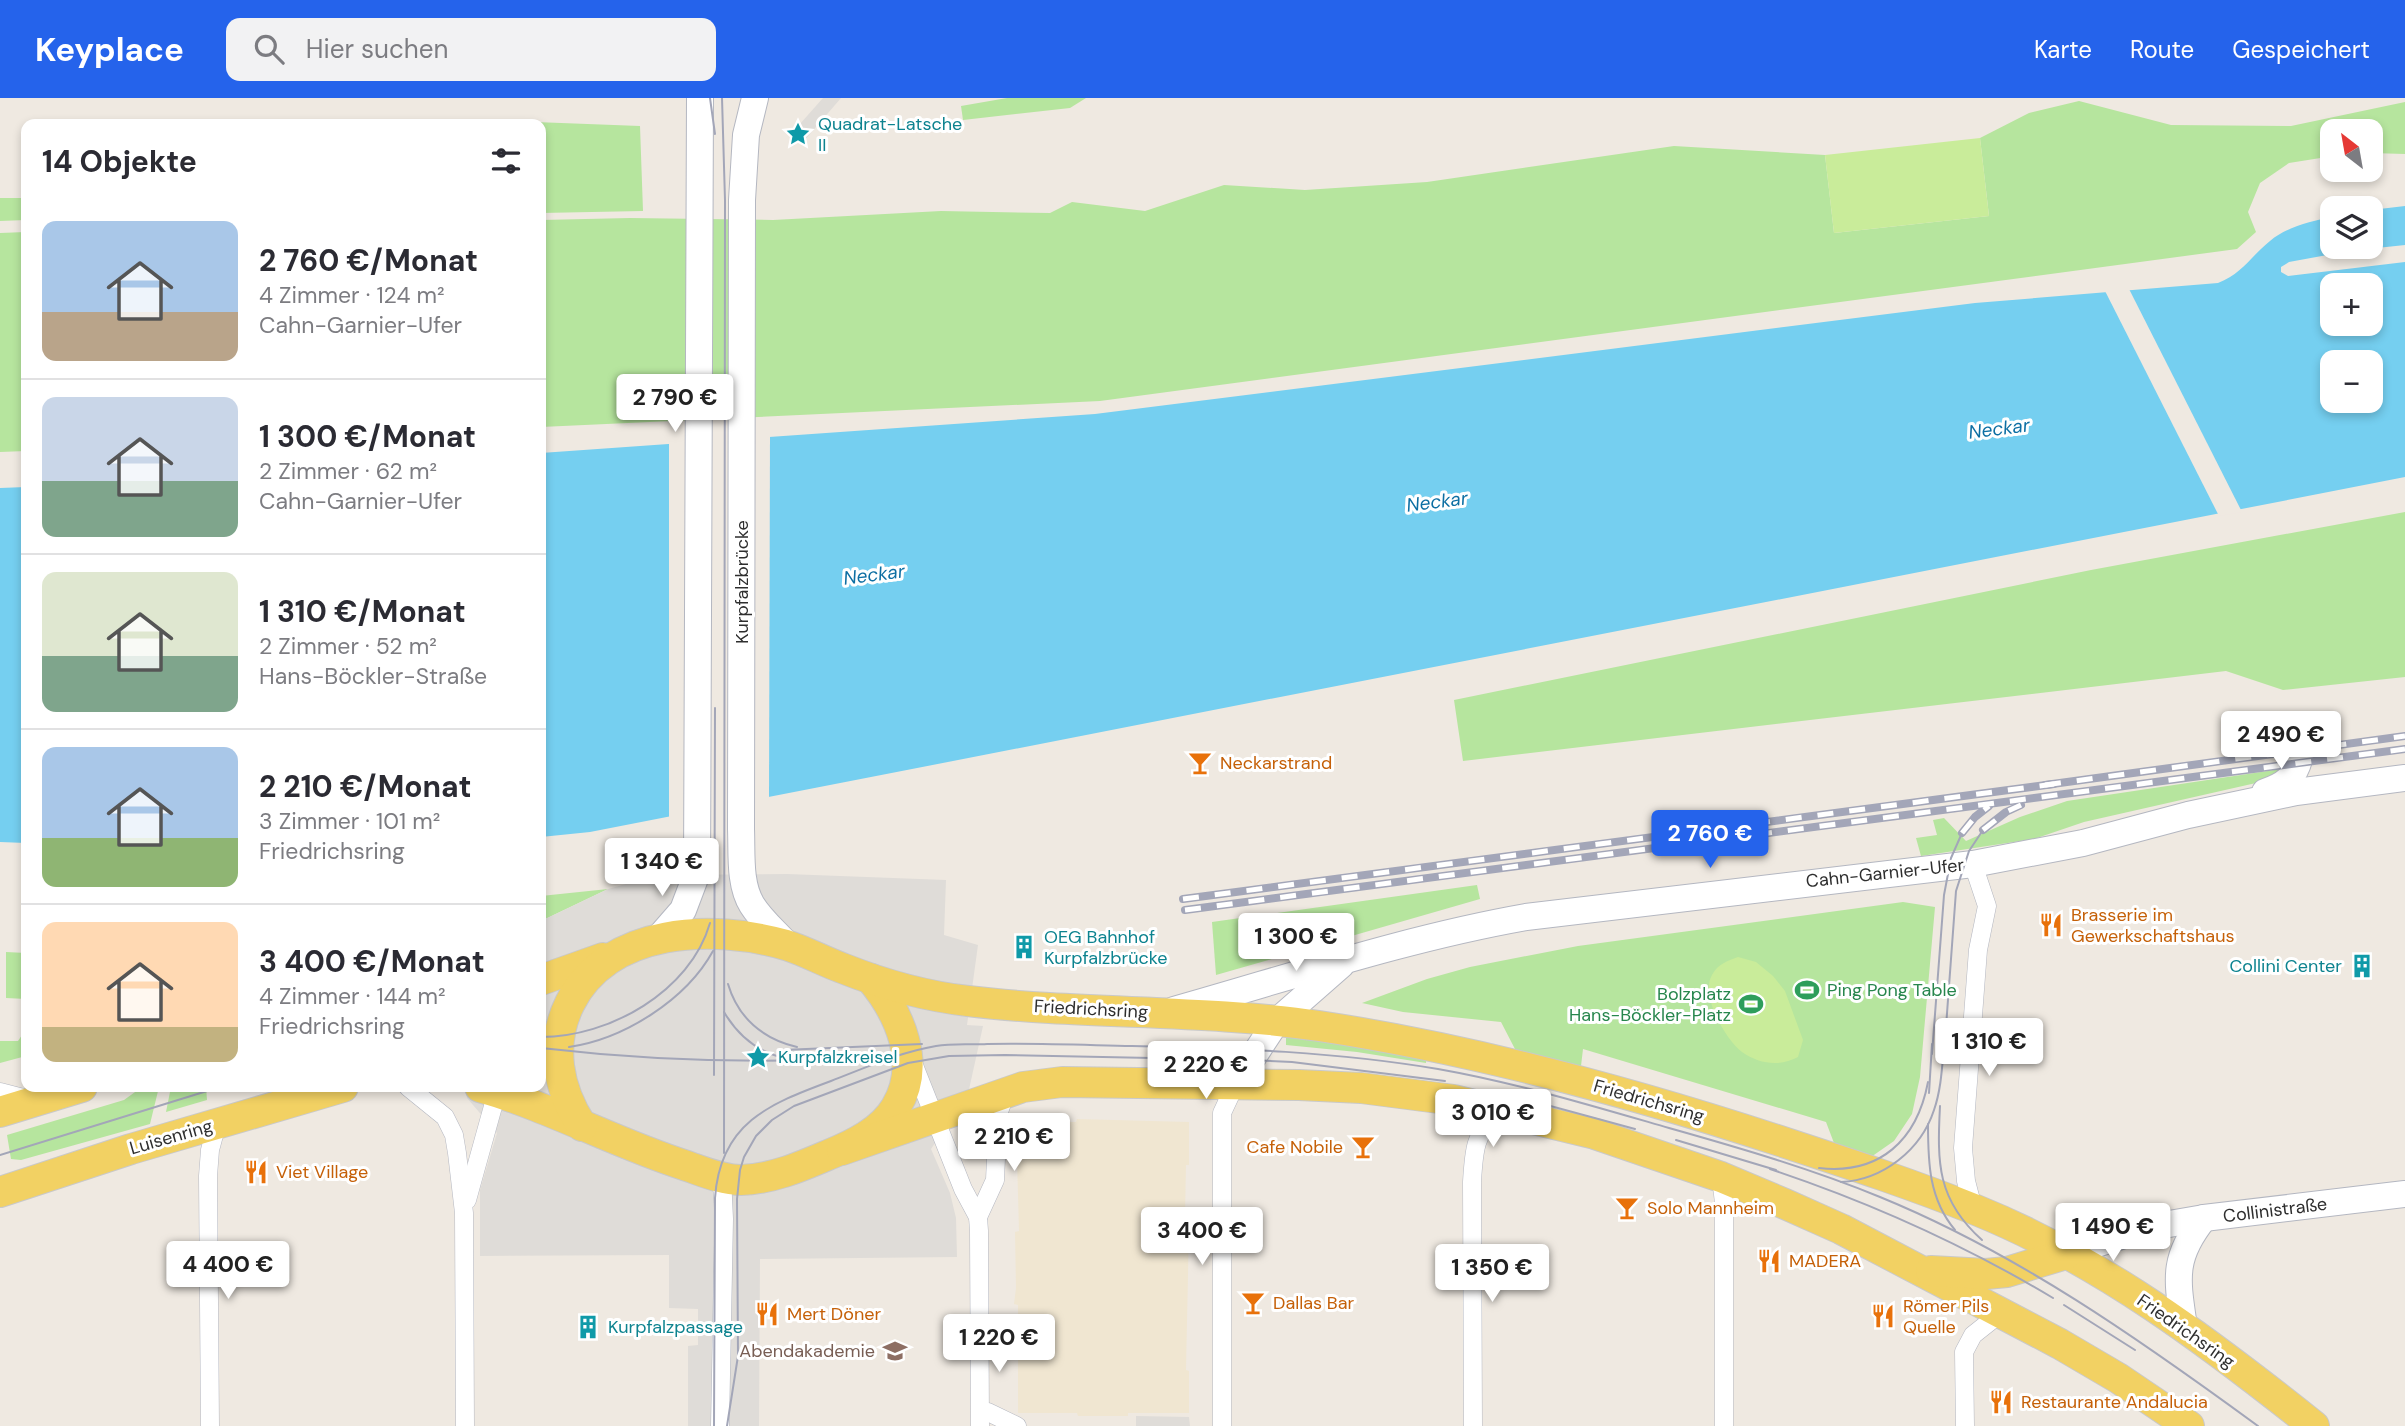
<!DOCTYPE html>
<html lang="de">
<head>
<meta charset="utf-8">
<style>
	:root { --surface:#fff; --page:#f2f2f3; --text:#2b2b33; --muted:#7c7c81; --line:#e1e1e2; --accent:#2563eb }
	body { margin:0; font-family:"DM Sans",sans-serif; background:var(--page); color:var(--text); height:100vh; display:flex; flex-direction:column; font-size:26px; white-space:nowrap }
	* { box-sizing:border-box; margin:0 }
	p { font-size:23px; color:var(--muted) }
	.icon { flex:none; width:38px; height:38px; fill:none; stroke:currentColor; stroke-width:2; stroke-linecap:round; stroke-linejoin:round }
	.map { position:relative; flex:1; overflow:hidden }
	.side { position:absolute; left:21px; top:21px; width:525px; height:973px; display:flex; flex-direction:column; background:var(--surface); border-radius:14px; box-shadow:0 4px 10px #0003 }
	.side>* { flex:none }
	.needle { width:46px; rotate:329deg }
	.tools { position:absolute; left:2320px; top:21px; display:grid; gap:14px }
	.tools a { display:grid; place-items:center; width:63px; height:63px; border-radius:14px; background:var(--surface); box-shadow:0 4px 10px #0003; font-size:35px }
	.price { position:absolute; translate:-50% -60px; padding:0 16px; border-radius:7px; background:#fff; color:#222; font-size:23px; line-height:46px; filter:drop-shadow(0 2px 4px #0008) }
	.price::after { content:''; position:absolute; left:50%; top:42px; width:21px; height:16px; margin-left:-10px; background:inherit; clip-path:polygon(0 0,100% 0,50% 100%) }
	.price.active { background:var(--accent); color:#fff }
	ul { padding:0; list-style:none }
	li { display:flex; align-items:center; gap:21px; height:175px; padding:0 21px }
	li+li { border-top:2px solid var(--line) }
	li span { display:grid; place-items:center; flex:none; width:196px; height:140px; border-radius:14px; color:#555 }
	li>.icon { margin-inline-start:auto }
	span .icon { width:84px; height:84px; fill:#fffc; stroke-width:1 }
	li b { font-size:30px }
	h2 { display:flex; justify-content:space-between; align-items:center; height:84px; padding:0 21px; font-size:30px }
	header { display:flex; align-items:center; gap:42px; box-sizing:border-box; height:98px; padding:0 35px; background:var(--accent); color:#fff }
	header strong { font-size:33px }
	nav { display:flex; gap:38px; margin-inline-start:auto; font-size:24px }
	.search { width:490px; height:63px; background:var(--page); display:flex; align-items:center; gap:18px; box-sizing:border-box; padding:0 24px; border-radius:14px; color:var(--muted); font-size:26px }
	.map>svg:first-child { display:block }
	.education { fill:#f0e6d1 }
	.green { fill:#b6e59e }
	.pitch { fill:#c9ec9a }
	.plaza { fill:#dfdcd8 }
	.water { fill:#75cff0; fill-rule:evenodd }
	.pier { fill:#efe9e1 }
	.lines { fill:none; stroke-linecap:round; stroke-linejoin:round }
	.street-casing { stroke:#b4b7c1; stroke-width:19 }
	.secondary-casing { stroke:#b4b7c1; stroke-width:28 }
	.primary-casing { stroke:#c9c9c9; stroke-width:32 }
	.street { stroke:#fff; stroke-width:18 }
	.secondary { stroke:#fff; stroke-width:26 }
	.primary { stroke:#f2d163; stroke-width:30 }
	.tram { stroke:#a3a6b8; stroke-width:2 }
	.rail-casing { stroke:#a3a6b8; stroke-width:8 }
	.rail { stroke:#fff; stroke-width:5; stroke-dasharray:16; stroke-linecap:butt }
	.labels { text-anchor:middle; stroke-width:6; stroke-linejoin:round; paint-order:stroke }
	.culture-label { font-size:18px; fill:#0d838f; stroke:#fff; text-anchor:start }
	.street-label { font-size:18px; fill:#2e2e2e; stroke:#fff }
	.food-label { font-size:18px; fill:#c56008; stroke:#fff; text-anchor:start }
	.leisure-label { font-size:18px; fill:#27864d; stroke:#fff; text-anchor:start }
	.education-label { font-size:18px; fill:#785e54; stroke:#fff; text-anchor:end }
	.water-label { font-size:19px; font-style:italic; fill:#0d6fa3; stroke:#fff }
</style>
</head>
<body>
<header>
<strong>Keyplace</strong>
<div class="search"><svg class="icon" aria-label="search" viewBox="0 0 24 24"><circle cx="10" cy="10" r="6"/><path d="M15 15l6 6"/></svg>Hier suchen</div>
<nav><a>Karte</a><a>Route</a><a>Gespeichert</a></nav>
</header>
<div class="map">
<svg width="2405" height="1328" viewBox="0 0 2405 1328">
	<rect width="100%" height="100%" fill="#efe9e1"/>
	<path class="education" d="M 1077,1021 L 1189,1024 L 1189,1067 L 1186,1067 L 1185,1117 L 1186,1128 L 1189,1129 L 1186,1272 L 1189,1273 L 1189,1315 L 1128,1315 L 1128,1318 L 1078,1318 L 1077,1315 L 1018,1315 L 1018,1207 L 1014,1206 L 1016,1190 L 1015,1134 L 1019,1133 L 1016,1024 L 1076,1024 Z"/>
	<g class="green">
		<path d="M 1007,0 L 1086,0 L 1070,10 L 963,22 L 961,8 Z"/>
		<path d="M 2079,3 L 2171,27 L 2291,28 L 2405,4 L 2405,56 L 2371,55 L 2371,33 L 2333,33 L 2333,58 L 2289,65 L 2260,85 L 2248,114 L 2256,134 L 2237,151 L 1100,303 L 541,329 L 541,122 L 630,120 L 773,122 L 941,113 L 1050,115 L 1072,104 L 1145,113 L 1224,87 L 1305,92 L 1427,84 L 1674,48 L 1825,57 L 1834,135 L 1989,118 L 1980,40 L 2029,15 Z"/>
		<path d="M 535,24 L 640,28 L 643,113 L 541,115 L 541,26 Z"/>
		<path d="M 0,100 L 26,100 L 26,122 L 0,123 Z"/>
		<path d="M 26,134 L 26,353 L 0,354 L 0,135 Z"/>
		<path d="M 2405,414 L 2405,579 L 2283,592 L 2226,573 L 1463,663 L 1454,602 L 2091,472 Z"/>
		<path d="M 2281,671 L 2278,680 L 2084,724 L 2034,741 L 1921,758 L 1916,740 L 1937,737 L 1933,722 L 1944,720 L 1966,743 L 2020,719 L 2067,703 Z"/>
		<path d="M 1477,787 L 1480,801 L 1216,877 L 1212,824 Z"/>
		<path d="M 608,791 L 541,823 L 541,798 Z"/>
		<path d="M 1903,804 L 1935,809 L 1920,979 L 1912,1016 L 1894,1043 L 1871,1059 L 1834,1045 L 1826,1024 L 1583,951 L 1581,968 L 1516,953 L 1501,924 L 1403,914 L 1362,905 L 1427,881 L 1470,869 L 1578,848 Z"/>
		<path d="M 6,854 L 26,855 L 26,901 L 6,900 Z"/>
		<path d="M 26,931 L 26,958 L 0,965 L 0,943 L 18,943 Z"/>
		<path d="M 1289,936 L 1426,961 L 1426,965 L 1357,954 L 1286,947 L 1286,940 Z"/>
		<path d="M 142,989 L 159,989 L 150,1026 L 21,1062 L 11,1061 L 7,1037 L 124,1002 Z"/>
		<path d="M 171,989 L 206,989 L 207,1002 L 166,1014 Z"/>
	</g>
	<g class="pitch">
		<path d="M 1980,40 L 1989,118 L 1834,135 L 1825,57 Z"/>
		<path d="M 1738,859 L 1756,864 L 1773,878 L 1785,893 L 1803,942 L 1798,959 C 1780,969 1759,966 1742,954 C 1725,941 1700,897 1712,877 C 1718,866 1727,863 1738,859 Z"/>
	</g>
	<g class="plaza">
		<path d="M 823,0 L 841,0 L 803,44 L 792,35 Z"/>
		<path d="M 787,776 L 946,782 L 944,837 L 978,847 L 967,927 L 983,928 L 968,996 L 931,1051 L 950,1095 L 956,1120 L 957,1159 L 760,1161 L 759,1328 L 688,1328 L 688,1248 L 698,1247 L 698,1211 L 669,1210 L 669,1157 L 480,1158 L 480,1092 L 497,1035 L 467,1000 L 464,989 L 541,989 L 541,823 L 608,791 L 658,777 Z"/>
		<path d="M 1136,1318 L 1189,1319 L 1190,1328 L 1136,1328 Z"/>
	</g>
	<g class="water">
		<path d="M 2405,108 L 2405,147 L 2349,153 L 2289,164 L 2281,169 L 2281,174 L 2288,178 L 2405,164 L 2405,379 L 590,734 L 541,739 L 541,355 L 1095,316 L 1975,205 L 2218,185 C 2242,176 2251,158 2270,143 C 2288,128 2311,124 2333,118 L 2333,149 L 2371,149 L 2371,112 ZM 2333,187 L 2371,187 L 2371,226 L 2333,226 ZM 2333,264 L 2371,264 L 2371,303 L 2333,303 Z"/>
		<path d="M 26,389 L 26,745 L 0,744 L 0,390 Z"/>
	</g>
	<g class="pier">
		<path d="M 2128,189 L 2242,414 L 2219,418 L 2104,191 Z"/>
		<path d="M 770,335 L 769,702 L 669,722 L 669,342 Z"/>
	</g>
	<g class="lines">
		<g class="street-casing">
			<g id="street">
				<path d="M 1973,766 L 1987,808 L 1978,852 L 1963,1050 L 1966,1083 L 1973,1110"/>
				<path d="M 913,965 L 963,1091 L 978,1119 L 979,1133 L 980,1328"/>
				<path d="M 408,989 L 445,1019 L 454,1037 L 457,1055 L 464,1115 L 465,1328"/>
				<path d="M 0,994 L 31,1002"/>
				<path d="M 1721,1079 L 1724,1105 L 1724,1328"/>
				<path d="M 467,1102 L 497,994"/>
				<path d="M 978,1119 L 995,1082 L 998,1017 L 1005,996"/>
				<path d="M 988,1314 L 1017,1328"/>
				<path d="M 210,1328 L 208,1078 L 210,1052 L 217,1026"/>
				<path d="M 720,1328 L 724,1121 L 722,1079"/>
				<path d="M 1222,1328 L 1222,1015 L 1236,985"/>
				<path d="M 1473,1328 L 1472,1084 C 1474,1049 1475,1040 1496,1011"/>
				<path d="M 1965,1328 L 1964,1254 L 1973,1237 L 2002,1214"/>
			</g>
		</g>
		<g class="secondary-casing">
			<g id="secondary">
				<path d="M 755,0 L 746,37 L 742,102 L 741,731 C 742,756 739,786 752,807 C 762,823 777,835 789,849"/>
				<path d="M 2265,694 C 2285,687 2295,680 2300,658"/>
				<path d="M 656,843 L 683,812 L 697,775 L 700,0"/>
				<path d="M 1174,912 C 1291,879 1407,840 1526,819 L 1973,766 L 2083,745 L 2188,717 L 2296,694 L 2405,680"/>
				<path d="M 1236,985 L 1276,924 L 1341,867"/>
				<path d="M 2066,1156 L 2146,1130 L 2204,1120 L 2405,1096"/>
				<path d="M 2184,1229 C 2177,1181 2172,1160 2204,1120"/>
			</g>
		</g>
		<g class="primary-casing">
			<g id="primary">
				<path d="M 541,882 L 603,860"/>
				<path d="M 480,989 C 550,1009 615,1045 684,1067 C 702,1073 722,1082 741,1082 C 772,1081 800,1069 828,1057 C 853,1047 882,1033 896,1009 C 922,966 900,916 871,881"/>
				<path d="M 0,1014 L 82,989"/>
				<path d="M 582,1028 C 558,991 549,947 570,905 C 609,829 713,826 786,847 C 805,853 823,863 842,870 C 882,886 924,898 968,903 C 1084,917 1203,911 1319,928 C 1478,952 1634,995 1786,1045 C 1850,1066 1914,1087 1976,1112 C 2100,1162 2210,1245 2314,1328"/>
				<path d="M 842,1052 L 1023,989 L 1062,984 L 1299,987 L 1361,990 L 1454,1002 L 1595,1036 L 1721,1079 L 1785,1106 L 1841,1131 L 2060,1246 L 2118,1280 L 2189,1328"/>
				<path d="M 0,1094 L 131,1051 L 343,989"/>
				<path d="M 1931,1173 L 1986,1176 L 2007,1174 L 2066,1156"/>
			</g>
		</g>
		<use href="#street" class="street"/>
		<use href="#secondary" class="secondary"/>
		<use href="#primary" class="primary"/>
		<g class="tram">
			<path d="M 710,0 L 715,36"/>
			<path d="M 722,0 L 725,102 L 724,1055"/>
			<path d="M 728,886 C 738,920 763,941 797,949"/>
			<path d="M 724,914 C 737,936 755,952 780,959"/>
			<path d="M 541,939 C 609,939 690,894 710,825"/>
			<path d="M 569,949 C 624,941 686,902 713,853"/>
			<path d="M 541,950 C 653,963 767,966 880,959"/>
			<path d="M 783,952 L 922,946"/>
			<path d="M 1932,956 L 1944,797 L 1951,760 L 1962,735"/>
			<path d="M 1944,956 L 1956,793 L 1969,753 L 1983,732"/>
			<path d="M 714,977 L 715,610"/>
			<path d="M 1503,995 L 1635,1031"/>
			<path d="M 1929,995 L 1932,946"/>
			<path d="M 1940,1008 C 1937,1065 1937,1102 1982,1142"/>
			<path d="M 1928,1026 C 1928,1065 1929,1101 1955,1132"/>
			<path d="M 1676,1042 L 1776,1072"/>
			<path d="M 0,1057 L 220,989"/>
			<path d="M 1819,1070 C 1880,1077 1917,1042 1928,984"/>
			<path d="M 1770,1071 C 1869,1104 1963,1146 2053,1200"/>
			<path d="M 1841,1084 C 1883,1082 1921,1052 1934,1012 C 1941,992 1942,970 1944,948"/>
			<path d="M 2064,1207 L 2135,1252"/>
			<path d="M 714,1328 L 715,1100 C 720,1025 769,1006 831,983 C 865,970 900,954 936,948 C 953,945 971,947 987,946 C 1036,945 1084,947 1132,948 C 1235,950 1337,954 1438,971 C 1517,985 1593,1008 1669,1030 C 1740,1050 1812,1071 1880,1099 C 2017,1155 2139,1241 2258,1328"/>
			<path d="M 727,1328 L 738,1258 L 737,1101 L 740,1072 L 744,1059 L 756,1038 L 772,1022 L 794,1008 L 908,965 L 949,958 L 1005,957 L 1251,962 L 1292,964 L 1445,983"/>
		</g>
		<g class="rail-casing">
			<g id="rail">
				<path d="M 2045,687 L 2405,638"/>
				<path d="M 1983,732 L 2006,714 L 2021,707"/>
				<path d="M 1962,735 L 1975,719 L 1989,708"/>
				<path d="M 1183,801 L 2054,686"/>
				<path d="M 1185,812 L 2405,651"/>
			</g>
		</g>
		<use href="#rail" class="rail"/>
	</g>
	<defs>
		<g id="sight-bare" transform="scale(1.89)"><path d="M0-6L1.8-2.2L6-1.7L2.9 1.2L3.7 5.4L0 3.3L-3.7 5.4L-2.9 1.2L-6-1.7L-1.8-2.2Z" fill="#0f9aa8" stroke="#fff" stroke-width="2.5" paint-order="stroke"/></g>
		<g id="bar-bare" transform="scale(1.89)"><path d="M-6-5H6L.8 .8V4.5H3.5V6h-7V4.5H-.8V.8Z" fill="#e8710a" stroke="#fff" stroke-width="2.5" paint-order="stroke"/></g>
		<g id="restaurant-bare" transform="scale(1.89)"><path d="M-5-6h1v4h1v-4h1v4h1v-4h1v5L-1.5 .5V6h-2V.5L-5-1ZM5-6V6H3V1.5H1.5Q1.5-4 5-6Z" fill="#e8710a" stroke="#fff" stroke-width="2.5" paint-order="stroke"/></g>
		<g id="building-bare" transform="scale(1.89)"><path d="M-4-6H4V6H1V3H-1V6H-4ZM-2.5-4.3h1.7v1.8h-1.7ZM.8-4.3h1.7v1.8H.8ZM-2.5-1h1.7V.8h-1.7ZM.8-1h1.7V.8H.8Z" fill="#0f9aa8" stroke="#fff" stroke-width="2.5" paint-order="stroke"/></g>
		<g id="stadium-bare" transform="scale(1.89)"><path d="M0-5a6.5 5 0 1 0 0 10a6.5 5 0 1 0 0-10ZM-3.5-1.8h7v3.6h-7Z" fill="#2e9e5b" stroke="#fff" stroke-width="2.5" paint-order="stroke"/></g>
		<g id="school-bare" transform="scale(1.89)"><path d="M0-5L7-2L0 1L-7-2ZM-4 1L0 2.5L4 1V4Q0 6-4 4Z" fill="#8d6e63" stroke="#fff" stroke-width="2.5" paint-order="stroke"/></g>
	</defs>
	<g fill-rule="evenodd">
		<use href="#sight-bare" x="798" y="36"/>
		<use href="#bar-bare" x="1200" y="665"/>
		<use href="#restaurant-bare" x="2051" y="827"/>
		<use href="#building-bare" x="1024" y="849"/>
		<use href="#building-bare" x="2362" y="868"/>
		<use href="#stadium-bare" x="1807" y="892"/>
		<use href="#stadium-bare" x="1751" y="906"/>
		<use href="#sight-bare" x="758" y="959"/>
		<use href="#bar-bare" x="1363" y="1049"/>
		<use href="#restaurant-bare" x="256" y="1074"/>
		<use href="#bar-bare" x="1627" y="1110"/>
		<use href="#restaurant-bare" x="1769" y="1163"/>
		<use href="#bar-bare" x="1253" y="1205"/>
		<use href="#restaurant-bare" x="767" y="1216"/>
		<use href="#restaurant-bare" x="1883" y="1218"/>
		<use href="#building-bare" x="588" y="1229"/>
		<use href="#school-bare" x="895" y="1253"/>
		<use href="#restaurant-bare" x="2001" y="1304"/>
	</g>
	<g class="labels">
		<g class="culture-label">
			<text x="818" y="32">Quadrat-Latsche<tspan x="818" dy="21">II</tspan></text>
			<text x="1044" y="845">OEG Bahnhof<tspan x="1044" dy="21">Kurpfalzbrücke</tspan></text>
			<text x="2342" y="874" text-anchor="end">Collini Center</text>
			<text x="778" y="965">Kurpfalzkreisel</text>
			<text x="608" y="1235">Kurpfalzpassage</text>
		</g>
		<g class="street-label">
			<text transform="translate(742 484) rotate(-90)" y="6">Kurpfalzbrücke</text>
			<text transform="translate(1885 775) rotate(-6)" y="6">Cahn-Garnier-Ufer</text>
			<text transform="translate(1091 911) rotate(3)" y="6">Friedrichsring</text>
			<text transform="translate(1649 1003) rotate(16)" y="6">Friedrichsring</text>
			<text transform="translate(171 1039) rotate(-16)" y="6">Luisenring</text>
			<text transform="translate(2275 1112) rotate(-7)" y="6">Collinistraße</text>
			<text transform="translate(2186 1233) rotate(35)" y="6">Friedrichsring</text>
		</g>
		<g class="food-label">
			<text x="1220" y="671">Neckarstrand</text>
			<text x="2071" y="823">Brasserie im<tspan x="2071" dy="21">Gewerkschaftshaus</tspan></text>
			<text x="1343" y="1055" text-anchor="end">Cafe Nobile</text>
			<text x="276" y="1080">Viet Village</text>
			<text x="1647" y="1116">Solo Mannheim</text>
			<text x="1789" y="1169">MADERA</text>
			<text x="1273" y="1211">Dallas Bar</text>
			<text x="1903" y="1214">Römer Pils<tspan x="1903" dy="21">Quelle</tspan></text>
			<text x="787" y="1222">Mert Döner</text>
			<text x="2021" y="1310">Restaurante Andalucia</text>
		</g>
		<g class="leisure-label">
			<text x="1827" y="898">Ping Pong Table</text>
			<text x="1731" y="902" text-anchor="end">Bolzplatz<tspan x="1731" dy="21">Hans-Böckler-Platz</tspan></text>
		</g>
		<g class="education-label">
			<text x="875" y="1259">Abendakademie</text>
		</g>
		<g class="water-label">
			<text transform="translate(1999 330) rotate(-7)" y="7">Neckar</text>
			<text transform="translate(1437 403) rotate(-7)" y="7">Neckar</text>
			<text transform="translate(874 476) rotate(-7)" y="7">Neckar</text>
		</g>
	</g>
</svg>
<div class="tools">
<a><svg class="needle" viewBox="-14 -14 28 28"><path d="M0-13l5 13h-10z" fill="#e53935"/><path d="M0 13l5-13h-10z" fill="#7c7c81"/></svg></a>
<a><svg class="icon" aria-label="layers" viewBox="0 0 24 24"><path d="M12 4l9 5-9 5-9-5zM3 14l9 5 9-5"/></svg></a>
<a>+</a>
<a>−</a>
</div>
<b class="price" style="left:675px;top:336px">2 790 €</b>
<b class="price" style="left:2281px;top:673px">2 490 €</b>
<b class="price active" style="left:1710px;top:772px">2 760 €</b>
<b class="price" style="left:662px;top:800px">1 340 €</b>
<b class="price" style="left:1296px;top:875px">1 300 €</b>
<b class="price" style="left:1989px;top:980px">1 310 €</b>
<b class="price" style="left:1206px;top:1003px">2 220 €</b>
<b class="price" style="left:1493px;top:1051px">3 010 €</b>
<b class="price" style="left:1014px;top:1075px">2 210 €</b>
<b class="price" style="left:2113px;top:1165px">1 490 €</b>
<b class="price" style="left:1202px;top:1169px">3 400 €</b>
<b class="price" style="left:228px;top:1203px">4 400 €</b>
<b class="price" style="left:1492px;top:1206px">1 350 €</b>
<b class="price" style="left:999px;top:1276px">1 220 €</b>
<section class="side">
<h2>14 Objekte<svg class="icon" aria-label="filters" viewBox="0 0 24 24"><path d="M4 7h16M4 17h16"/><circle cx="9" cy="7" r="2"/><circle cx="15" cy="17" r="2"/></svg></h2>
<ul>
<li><span style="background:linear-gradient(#a9c7e8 65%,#b9a48a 0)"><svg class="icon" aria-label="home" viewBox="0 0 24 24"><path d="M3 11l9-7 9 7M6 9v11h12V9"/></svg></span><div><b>2 760 €/Monat</b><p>4 Zimmer · 124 m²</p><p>Cahn-Garnier-Ufer</p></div></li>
<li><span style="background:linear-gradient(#c9d6e8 60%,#7fa58c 0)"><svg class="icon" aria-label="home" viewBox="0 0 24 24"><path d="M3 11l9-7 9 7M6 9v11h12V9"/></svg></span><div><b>1 300 €/Monat</b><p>2 Zimmer · 62 m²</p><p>Cahn-Garnier-Ufer</p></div></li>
<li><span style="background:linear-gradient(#dfe7d0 60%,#7fa58c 0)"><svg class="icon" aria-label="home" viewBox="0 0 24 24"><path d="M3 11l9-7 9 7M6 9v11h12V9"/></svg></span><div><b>1 310 €/Monat</b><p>2 Zimmer · 52 m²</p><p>Hans-Böckler-Straße</p></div></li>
<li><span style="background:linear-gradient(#a9c7e8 65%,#8fb573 0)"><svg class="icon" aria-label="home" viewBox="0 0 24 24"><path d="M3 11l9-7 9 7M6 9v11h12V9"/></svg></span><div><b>2 210 €/Monat</b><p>3 Zimmer · 101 m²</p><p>Friedrichsring</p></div></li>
<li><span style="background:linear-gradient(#ffd9b3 75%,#c2b280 0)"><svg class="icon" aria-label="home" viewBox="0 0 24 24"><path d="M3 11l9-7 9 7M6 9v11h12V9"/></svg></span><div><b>3 400 €/Monat</b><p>4 Zimmer · 144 m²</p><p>Friedrichsring</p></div></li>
</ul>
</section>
</div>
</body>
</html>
